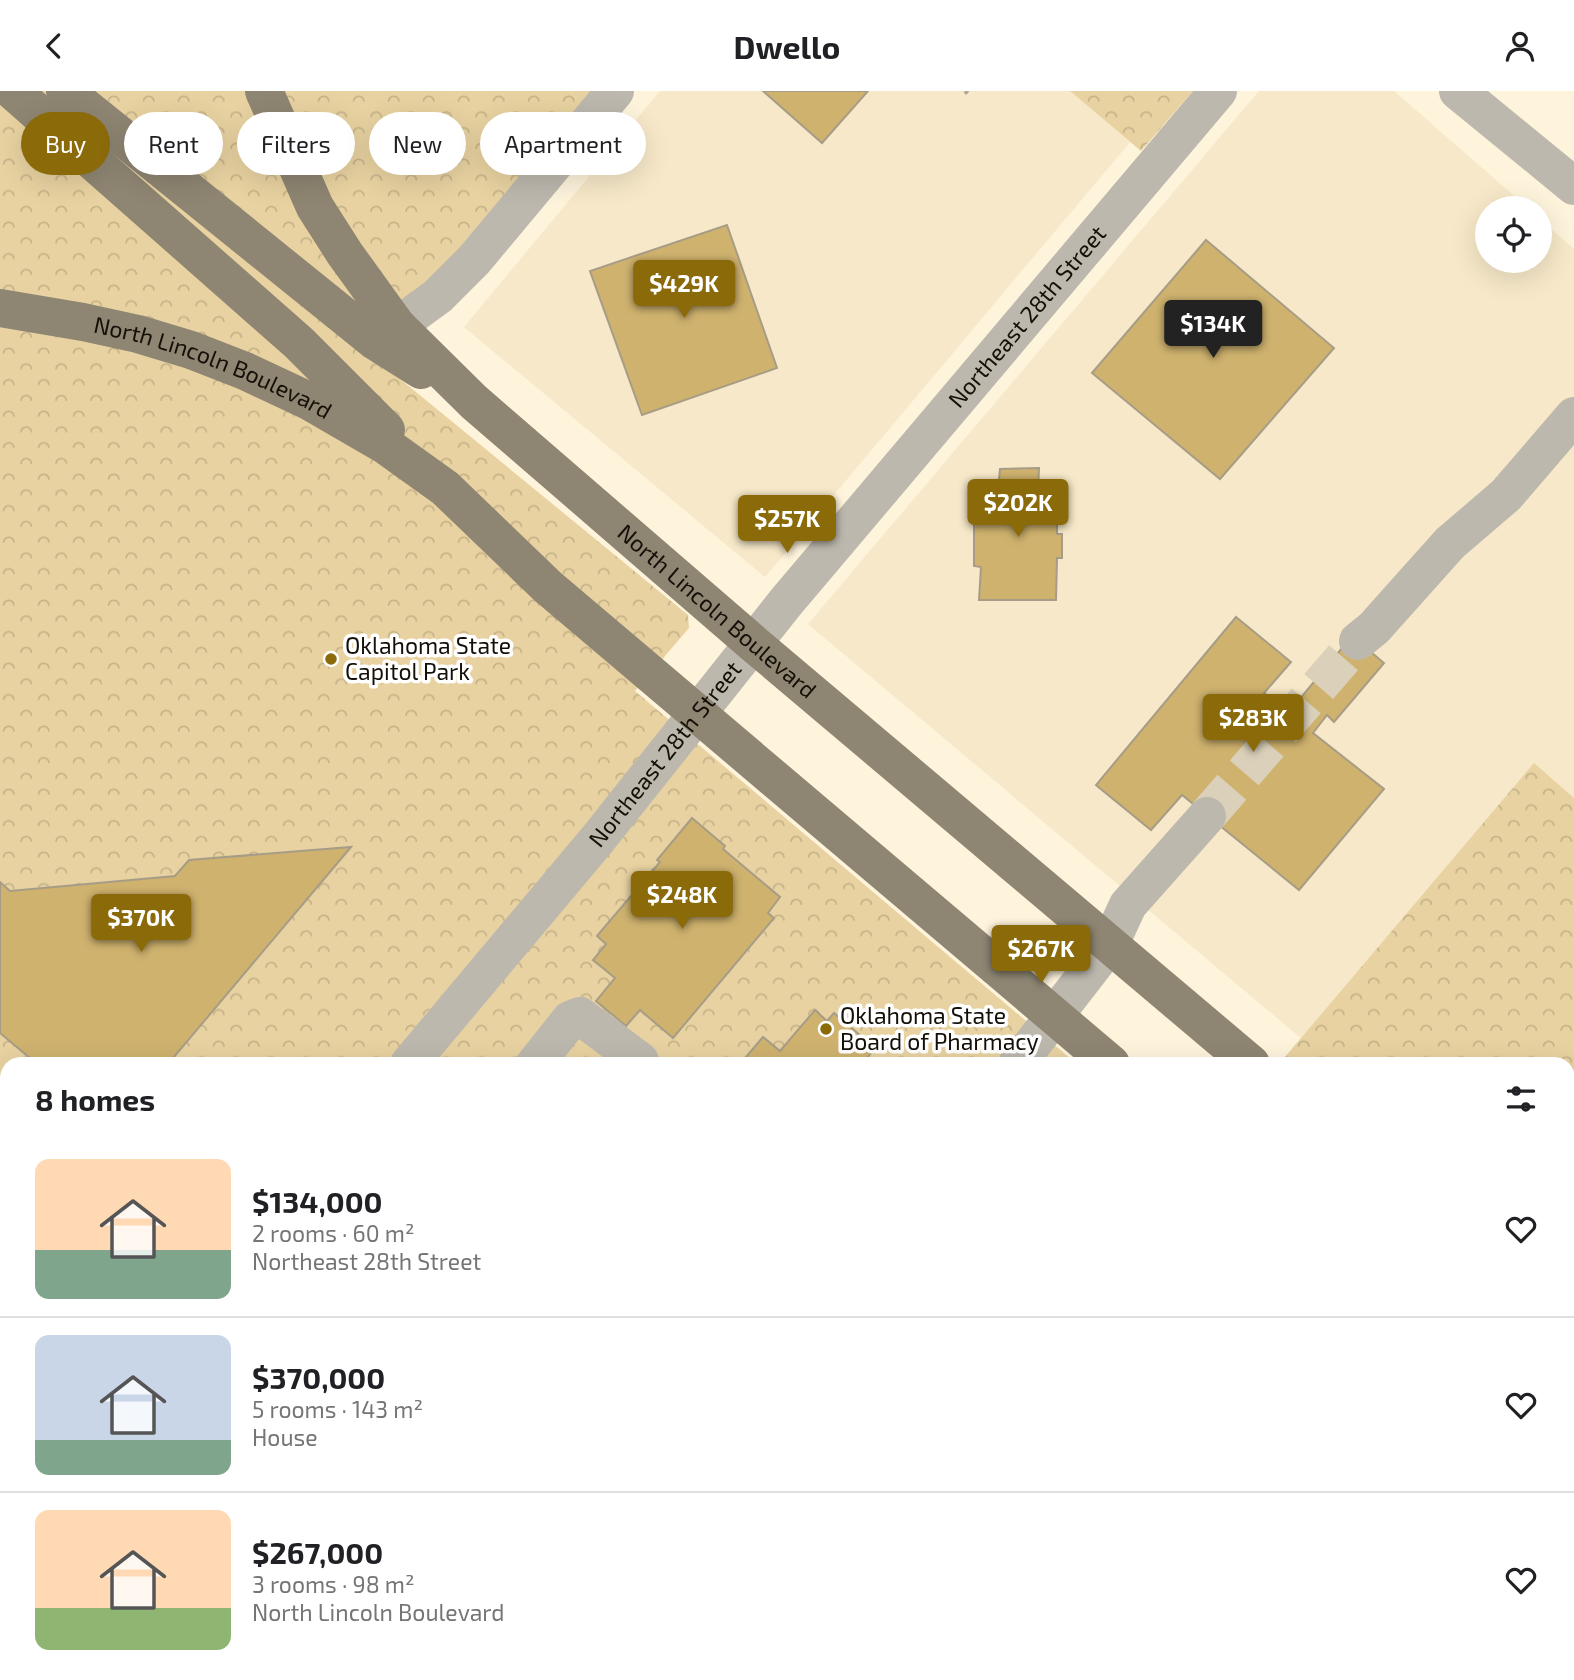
<!DOCTYPE html>
<html lang="en">
<head>
<meta charset="utf-8">
<style>
	:root { --surface:#fff; --page:#f6f6f6; --text:#202124; --muted:#757577; --line:#e0e0e0; --accent:#8a6a09 }
	body { margin:0; font-family:"Exo 2",sans-serif; background:var(--page); color:var(--text); height:100vh; display:flex; flex-direction:column; font-size:26px; white-space:nowrap }
	* { box-sizing:border-box; margin:0 }
	p { font-size:23px; color:var(--muted) }
	.icon { flex:none; width:38px; height:38px; fill:none; stroke:currentColor; stroke-width:2; stroke-linecap:round; stroke-linejoin:round }
	.map { position:relative; flex:1; overflow:hidden }
	.panel { position:absolute; left:0px; top:966px; width:1575px; height:623px; display:flex; flex-direction:column; background:var(--surface); border-radius:21px 21px 0 0; box-shadow:0 7px 28px #0002 }
	.panel>* { flex:none }
	.hud { position:absolute; left:21px; top:21px; width:700px; height:63px; display:flex; gap:14px }
	.controls { position:absolute; left:1475px; top:105px; display:grid; gap:14px }
	.controls a { display:grid; place-items:center; width:77px; height:77px; border-radius:50%; background:var(--surface); box-shadow:0 7px 28px #0002; font-size:35px }
	.price { position:absolute; translate:-50% -60px; padding:0 16px; border-radius:7px; background:var(--accent); color:#fff; font-size:23px; line-height:46px; filter:drop-shadow(0 2px 4px #0008) }
	.price::after { content:''; position:absolute; left:50%; top:42px; width:21px; height:16px; margin-left:-10px; background:inherit; clip-path:polygon(0 0,100% 0,50% 100%) }
	.price.on { background:#222; color:#fff }
	ul { padding:0; list-style:none }
	li { display:flex; align-items:center; gap:21px; height:175px; padding:0 35px }
	li+li { border-top:2px solid var(--line) }
	li span { display:grid; place-items:center; flex:none; width:196px; height:140px; border-radius:14px; color:#555 }
	li>.icon { margin-inline-start:auto }
	span .icon { width:84px; height:84px; fill:#fffc; stroke-width:1 }
	li b { font-size:30px }
	h2 { display:flex; justify-content:space-between; align-items:center; height:84px; padding:0 35px; font-size:30px }
	.pill { padding:0 24px; border-radius:32px; background:var(--surface); box-shadow:0 7px 28px #0002; font-size:24px; line-height:63px }
	.pill.on { background:var(--accent); color:#fff }
	header { display:flex; justify-content:space-between; align-items:center; height:91px; padding:0 35px; background:var(--surface); font-size:32px; font-weight:700 }
	.map>svg:first-child { display:block }
	.built { fill:#f6e8c8 }
	.park { fill:url(#park-crowns) }
	.building { fill:#cfb26e; stroke:#a79d86; stroke-width:2 }
	.lines { fill:none; stroke-linecap:round; stroke-linejoin:round }
	.minor-tunnel { stroke:#dbd1bb; stroke-width:38; stroke-dasharray:38 19; stroke-linecap:butt }
	.path { stroke:#b1a895; stroke-width:4.5; stroke-dasharray:3.5 3.5; stroke-linecap:butt }
	.minor { stroke:#bdb8ae; stroke-width:38 }
	.major { stroke:#8e8572; stroke-width:38 }
	.poi-dot { fill:#8a6a09; stroke:#fff; stroke-width:2.5 }
	.labels { text-anchor:middle; stroke-width:7; stroke-linejoin:round; paint-order:stroke }
	.street-label { font-size:23px; fill:#141008; stroke:#fff }
	.poi-label { font-size:23px; fill:#141008; stroke:#fff; text-anchor:start }
</style>
</head>
<body>
<header><svg class="icon" aria-label="back" viewBox="0 0 24 24"><path d="M15 5l-7 7 7 7"/></svg>Dwello<svg class="icon" aria-label="person" viewBox="0 0 24 24"><circle cx="12" cy="8" r="4"/><path d="M4 21q1-7 8-7t8 7"/></svg></header>
<div class="map">
<svg width="1574" height="1589" viewBox="0 0 1574 1589">
	<defs>
		<pattern id="park-crowns" width="20" height="18" patternUnits="userSpaceOnUse" patternTransform="scale(1.75)"><rect width="20" height="18" fill="#e8d2a1"/><path d="M2 6a3 3 0 1 1 6 0M12 15a3 3 0 1 1 6 0" fill="none" stroke="#c6b389"/></pattern>
	</defs>
	<rect width="100%" height="100%" fill="#fef3db"/>
	<g class="built">
		<path d="M 660,0 L 1070,0 L 1130,51 L 765,486 L 464,236 Z"/>
		<path d="M 1259,0 L 1394,0 L 1528,117 L 1488,117 L 1488,170 L 1540,170 L 1540,128 L 1574,158 L 1574,707 L 1534,673 L 1301,947 L 808,533 Z"/>
	</g>
	<g class="park">
		<path d="M 0,0 L 592,0 L 372,265 L 688,524 L 689,537 L 635,600 L 1077,973 L 7,973 L 7,1156 L 0,1150 Z"/>
		<path d="M 1070,0 L 1193,0 L 1141,60 Z"/>
		<path d="M 1534,672 L 1574,707 L 1574,1589 L 1119,1589 L 1125,1582 L 1568,1582 L 1568,973 L 1279,973 Z"/>
	</g>
	<g class="building">
		<path d="M 763,0 L 868,0 L 822,52 Z"/>
		<path d="M 727,134 L 777,277 L 642,324 L 590,180 Z"/>
		<path d="M 1206,149 L 1334,257 L 1220,388 L 1092,282 Z"/>
		<path d="M 1039,377 L 1038,398 L 1057,400 L 1057,443 L 1062,443 L 1062,467 L 1057,467 L 1056,509 L 979,509 L 981,476 L 974,475 L 974,433 L 979,431 L 979,400 L 998,399 L 1000,378 Z"/>
		<path d="M 1236,526 L 1291,571 L 1264,602 L 1289,621 L 1352,545 L 1384,572 L 1334,631 L 1327,624 L 1313,642 L 1384,698 L 1299,799 L 1182,704 L 1151,739 L 1096,694 Z"/>
		<path d="M 692,727 L 725,755 L 723,758 L 780,806 L 768,822 L 774,827 L 673,947 L 640,919 L 626,935 L 596,910 L 615,887 L 593,869 L 606,853 L 597,845 L 660,771 L 657,769 Z"/>
		<path d="M 351,756 L 168,973 L 37,973 L 0,942 L 0,791 L 10,800 L 175,785 L 189,769 Z"/>
		<path d="M 815,919 L 827,930 L 834,922 L 875,957 L 868,966 L 877,973 L 740,973 L 763,946 L 780,960 Z"/>
		<path d="M 880,1582 L 974,1582 L 983,1589 L 889,1589 Z"/>
	</g>
	<g class="lines">
		<path class="minor-tunnel" d="M 1207,725 L 1358,550"/>
		<path class="path" d="M 965,0 L 970,4"/>
		<g class="minor">
			<path d="M 1458,0 L 1574,95"/>
			<path d="M 397,235 L 438,205 L 474,169 L 615,0"/>
			<path d="M 1358,550 L 1374,537 L 1450,452 L 1506,404 L 1574,325"/>
			<path id="s1" d="M 409,973 L 597,749 L 786,511 L 1218,0"/>
			<path d="M 535,973 L 570,929 L 580,925 L 640,970 L 641,973"/>
			<path d="M 1017,973 L 1110,853 L 1128,814 L 1207,725"/>
			<path d="M 1568,1006 L 1574,999"/>
			<path d="M 0,1175 L 7,1181"/>
			<path d="M 0,1461 L 7,1453"/>
			<path d="M 483,1582 L 492,1589"/>
			<path d="M 1100,1589 L 1106,1582"/>
		</g>
		<g class="major">
			<path d="M 13,0 L 299,252 L 386,339"/>
			<path d="M 65,0 L 375,250 L 421,279"/>
			<path id="s2" d="M 264,0 L 315,116 L 345,163 L 397,235 L 474,311 L 754,553 L 1251,973"/>
			<path id="s3" d="M 0,217 L 83,231 L 138,243 L 191,259 L 245,280 L 309,310 L 385,354 L 445,397 L 548,496 L 1111,973"/>
			<path d="M 1568,1240 L 1574,1245"/>
			<path d="M 1568,1362 L 1574,1367"/>
		</g>
	</g>
	<g class="poi-dot">
		<circle cx="331" cy="568" r="7"/>
		<circle cx="826" cy="938" r="7"/>
	</g>
	<g class="labels">
		<g class="street-label">
			<text dy="8" stroke="none"><textPath href="#s1" startOffset="970">Northeast 28th Street</textPath></text>
			<text dy="8" stroke="none"><textPath href="#s3" startOffset="222">North Lincoln Boulevard</textPath></text>
			<text dy="8" stroke="none"><textPath href="#s2" startOffset="700">North Lincoln Boulevard</textPath></text>
			<text dy="8" stroke="none"><textPath href="#s1" startOffset="402">Northeast 28th Street</textPath></text>
		</g>
		<g class="poi-label">
			<text x="345" y="563">Oklahoma State<tspan x="345" dy="26">Capitol Park</tspan></text>
			<text x="840" y="933">Oklahoma State<tspan x="840" dy="26">Board of Pharmacy</tspan></text>
		</g>
	</g>
</svg>
<div class="controls">
<a><svg class="icon" aria-label="locate" viewBox="0 0 24 24"><circle cx="12" cy="12" r="6"/><path d="M12 2v4M12 18v4M2 12h4M18 12h4"/></svg></a>
</div>
<b class="price" style="left:684px;top:229px">$429K</b>
<b class="price on" style="left:1213px;top:269px">$134K</b>
<b class="price" style="left:1018px;top:448px">$202K</b>
<b class="price" style="left:787px;top:464px">$257K</b>
<b class="price" style="left:1253px;top:663px">$283K</b>
<b class="price" style="left:682px;top:840px">$248K</b>
<b class="price" style="left:141px;top:863px">$370K</b>
<b class="price" style="left:1041px;top:894px">$267K</b>
<div class="hud">
<a class="pill on">Buy</a>
<a class="pill">Rent</a>
<a class="pill">Filters</a>
<a class="pill">New</a>
<a class="pill">Apartment</a>
</div>
<section class="panel">
<h2>8 homes<svg class="icon" aria-label="filters" viewBox="0 0 24 24"><path d="M4 7h16M4 17h16"/><circle cx="9" cy="7" r="2"/><circle cx="15" cy="17" r="2"/></svg></h2>
<ul>
<li><span style="background:linear-gradient(#ffd9b3 65%,#7fa58c 0)"><svg class="icon" aria-label="home" viewBox="0 0 24 24"><path d="M3 11l9-7 9 7M6 9v11h12V9"/></svg></span><div><b>$134,000</b><p>2 rooms · 60 m²</p><p>Northeast 28th Street</p></div><svg class="icon" aria-label="heart" viewBox="0 0 24 24"><path d="M12 20l-8-8c-3-5 5-10 8-4 3-6 11-1 8 4z"/></svg></li>
<li><span style="background:linear-gradient(#c9d6e8 75%,#7fa58c 0)"><svg class="icon" aria-label="home" viewBox="0 0 24 24"><path d="M3 11l9-7 9 7M6 9v11h12V9"/></svg></span><div><b>$370,000</b><p>5 rooms · 143 m²</p><p>House</p></div><svg class="icon" aria-label="heart" viewBox="0 0 24 24"><path d="M12 20l-8-8c-3-5 5-10 8-4 3-6 11-1 8 4z"/></svg></li>
<li><span style="background:linear-gradient(#ffd9b3 70%,#8fb573 0)"><svg class="icon" aria-label="home" viewBox="0 0 24 24"><path d="M3 11l9-7 9 7M6 9v11h12V9"/></svg></span><div><b>$267,000</b><p>3 rooms · 98 m²</p><p>North Lincoln Boulevard</p></div><svg class="icon" aria-label="heart" viewBox="0 0 24 24"><path d="M12 20l-8-8c-3-5 5-10 8-4 3-6 11-1 8 4z"/></svg></li>
</ul>
</section>
</div>
</body>
</html>
